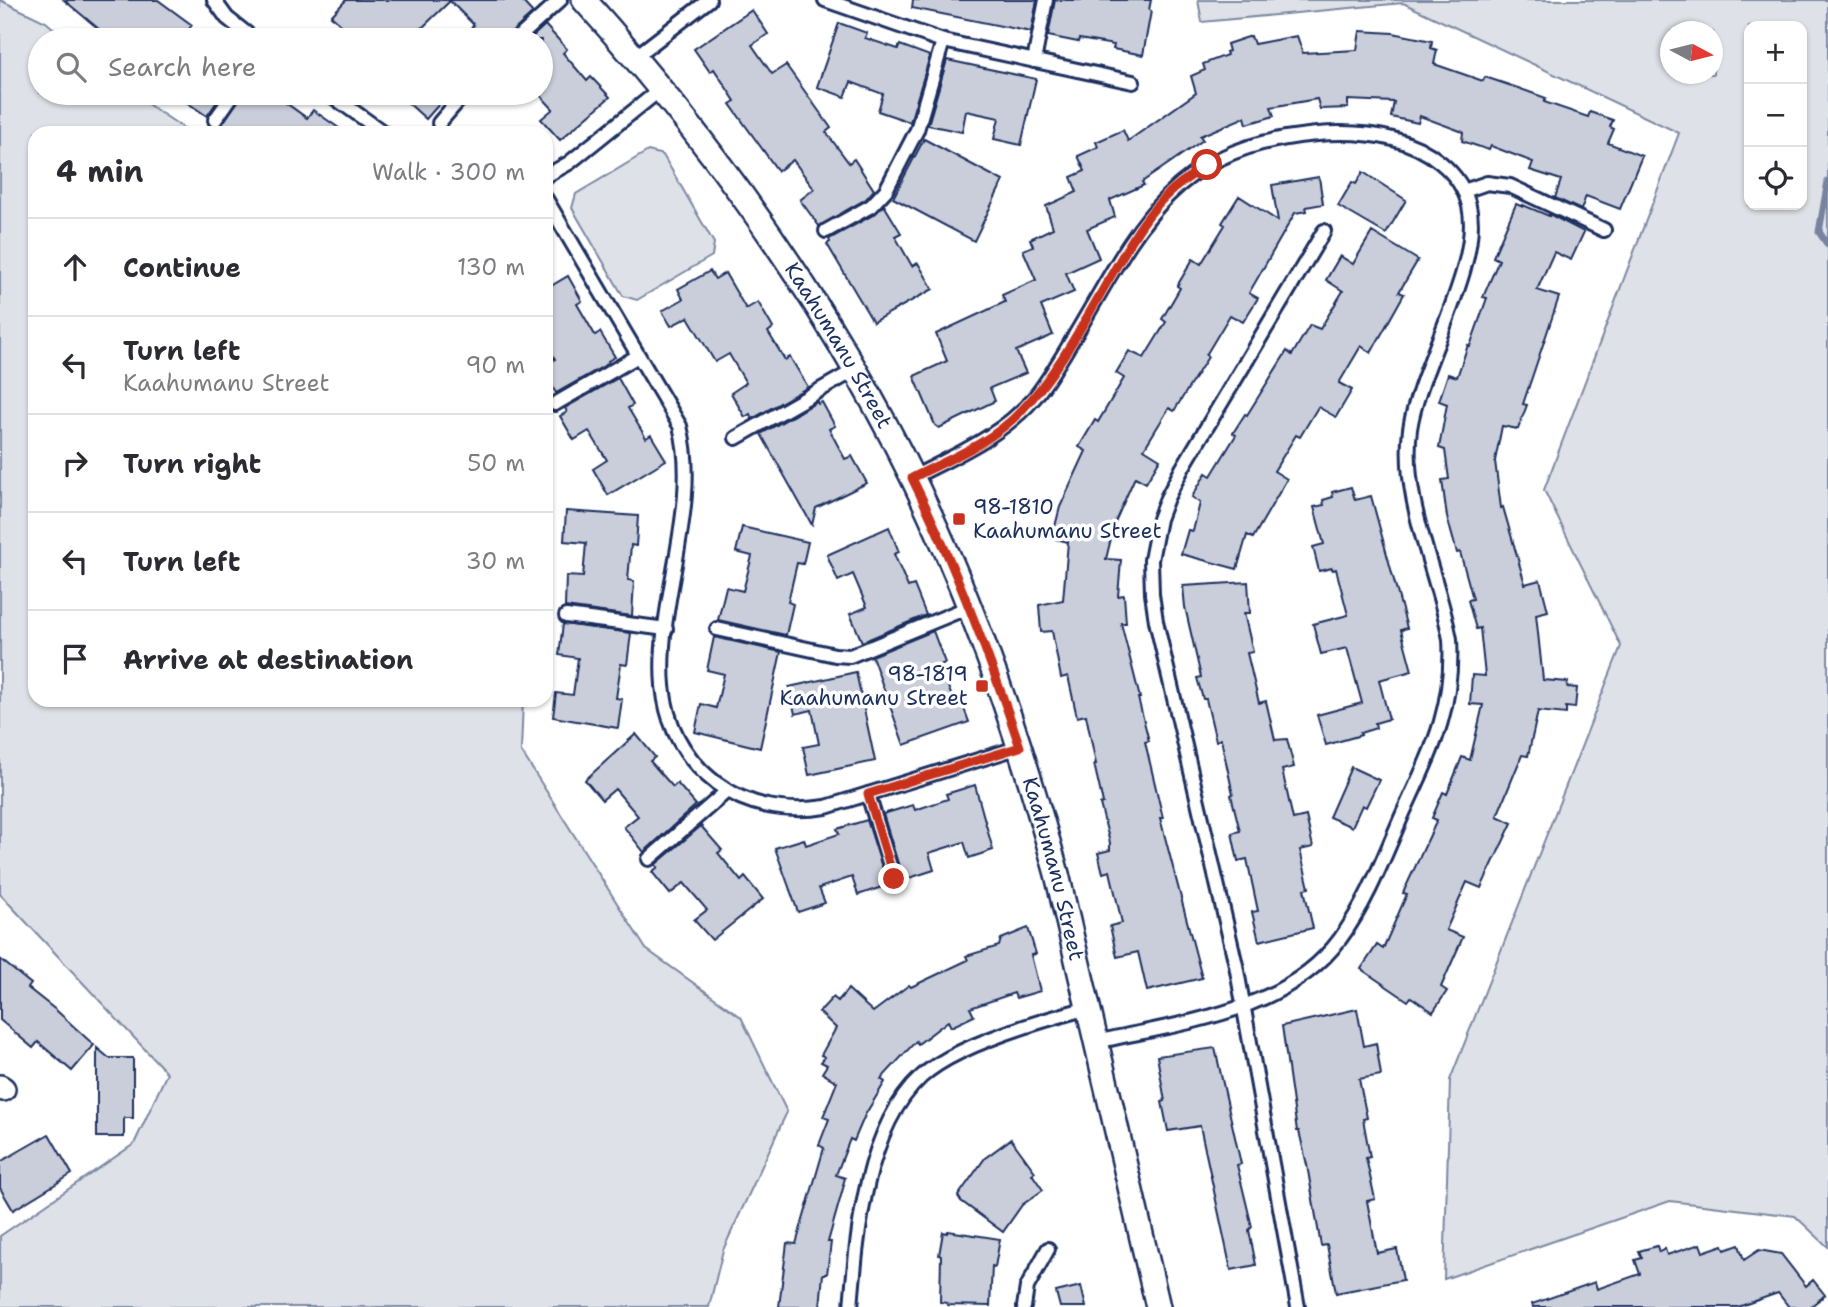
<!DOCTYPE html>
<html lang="en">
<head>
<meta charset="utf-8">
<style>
  body { margin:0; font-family:"Shantell Sans",sans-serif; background:#f2f2f3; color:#2b2b33 }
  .controls { position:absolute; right:21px; top:21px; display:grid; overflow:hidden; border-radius:14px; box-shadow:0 2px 5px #0004 }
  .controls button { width:63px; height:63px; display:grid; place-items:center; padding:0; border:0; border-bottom:2px solid #e1e1e2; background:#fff; color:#2b2b33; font:35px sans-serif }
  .compass { position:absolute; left:1660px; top:21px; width:63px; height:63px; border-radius:50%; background:#fff; box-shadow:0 2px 5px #0004; rotate:97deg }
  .stop { position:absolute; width:21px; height:21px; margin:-16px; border:5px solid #c8321e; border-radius:50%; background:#fff }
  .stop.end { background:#c8321e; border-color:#fff; box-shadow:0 2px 7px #0008 }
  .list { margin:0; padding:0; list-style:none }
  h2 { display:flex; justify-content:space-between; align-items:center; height:91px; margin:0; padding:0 28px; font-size:30px }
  h2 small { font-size:23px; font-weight:400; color:#7c7c81 }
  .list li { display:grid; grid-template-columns:46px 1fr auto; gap:21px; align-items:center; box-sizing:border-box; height:98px; padding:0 28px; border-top:2px solid #e1e1e2 }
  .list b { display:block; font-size:26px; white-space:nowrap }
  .list p { margin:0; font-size:23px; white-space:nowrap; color:#7c7c81 }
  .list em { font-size:23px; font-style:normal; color:#7c7c81 }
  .icon { flex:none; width:38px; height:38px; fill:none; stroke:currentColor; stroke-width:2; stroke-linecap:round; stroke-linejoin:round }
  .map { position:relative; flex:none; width:1828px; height:1307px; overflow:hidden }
  .search { position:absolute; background:#fff; box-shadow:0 2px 5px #0004; left:28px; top:28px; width:525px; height:77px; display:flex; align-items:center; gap:18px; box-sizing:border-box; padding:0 24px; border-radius:38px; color:#7c7c81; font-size:26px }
  .panel { position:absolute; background:#fff; box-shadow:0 2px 5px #0004; left:28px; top:126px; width:525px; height:581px; border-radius:21px }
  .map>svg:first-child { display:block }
</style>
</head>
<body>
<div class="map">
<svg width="1828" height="1307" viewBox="0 0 1828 1307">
  <rect width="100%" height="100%" fill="#fff"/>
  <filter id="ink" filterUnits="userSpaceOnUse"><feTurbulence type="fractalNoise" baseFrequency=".0143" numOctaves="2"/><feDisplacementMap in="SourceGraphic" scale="14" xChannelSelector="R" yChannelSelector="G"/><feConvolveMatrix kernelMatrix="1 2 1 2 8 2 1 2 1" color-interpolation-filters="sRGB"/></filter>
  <g filter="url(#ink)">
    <g fill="#dee1e7" stroke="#7c88a2" stroke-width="2" fill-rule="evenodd">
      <path d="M0,0L46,22L67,40H40V93H131L191,133H35V700H523L521,751L646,949L741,1017L787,1112L723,1250L709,1307H0V1236L134,1144L167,1073L0,894Z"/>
      <path d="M1198,0H1828V1247L1795,1216L1670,1201L1444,1279L1450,1080L1621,646L1544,490L1679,133L1403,3L1202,22ZM1802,26V205H1749V26ZM1671,32H1713V74H1671Z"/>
      <path d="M648,151L663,155L714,243L712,256L637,300L623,296L572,208L576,194Z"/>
    </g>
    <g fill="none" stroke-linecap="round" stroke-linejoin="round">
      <path stroke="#77839f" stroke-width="7" d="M1828,181L1819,232L1828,245"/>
    </g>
    <g fill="#caceda" stroke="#1b2f5e" stroke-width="2">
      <path d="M64,0H158L192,25L189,29L204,40H112Z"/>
      <path d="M346,0H521L533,13L510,34L507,40H459L474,25L450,1L421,29L434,40H358L331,16Z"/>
      <path d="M913,0H1037L1031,32L912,8Z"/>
      <path d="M1055,0H1151L1149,10L1151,11L1143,55L1113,49L1114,45L1079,39L1078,42L1048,36Z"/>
      <path d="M752,10L768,34L752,45L772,74L786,65L831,128L826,132L849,163L854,159L874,190L866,199L819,226L800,200L814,189L793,160L778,171L730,104L735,101L714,69L710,72L694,49Z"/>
      <path d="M839,23L867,33L865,38L898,49L900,45L930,56L910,122L878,111L883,94L851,82L845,97L817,87Z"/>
      <path d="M545,25L567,49L563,53L587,81L591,77L610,97L560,140L541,119L553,109L541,96V40H529Z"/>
      <path d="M1360,31L1393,33L1432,41L1431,48L1437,50L1434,64L1483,81L1485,77L1518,88L1546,98L1544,102L1588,117L1590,112L1613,120L1610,127L1614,129L1608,143L1642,156L1620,209L1586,196L1581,210L1555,198L1561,180L1530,170L1533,162L1491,146L1489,150L1462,141L1463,132L1420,116L1418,123L1391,117L1394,102L1348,100V108L1320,109L1317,99L1271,107L1274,116L1247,124L1245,117L1200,136L1203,140L1142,182L1144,185L1110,200L1115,217L1087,229L1099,258L1066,273L1074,292L1041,306L1053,335L1016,351L1026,373L990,388L995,401L939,428L935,425L914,376L947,361L936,334L1005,302L1002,295L1036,280L1023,250L1033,246L1030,239L1053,228L1046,206L1077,192L1071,177L1085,171L1078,156L1098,147L1096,142L1123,130L1128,141L1196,93L1191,76L1205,70L1203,64L1227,55L1226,52L1229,51L1227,44L1251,36L1254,44L1297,36L1303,53L1357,50Z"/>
      <path d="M947,60L1036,79L1021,145L994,139L999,118L966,111L962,132L928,125Z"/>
      <path d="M173,93H223L207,116Z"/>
      <path d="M243,93H272L307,118L313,110L346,133H231L221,126Z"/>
      <path d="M397,93H449L426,119Z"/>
      <path d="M924,139L1003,181L974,241L893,198Z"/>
      <path d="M1363,172L1406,200L1386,234L1338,206L1352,182L1356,184Z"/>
      <path d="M1319,177L1323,204L1306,207L1307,211L1295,213L1249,293L1258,298L1243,322L1230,315L1206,355L1208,357L1174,411L1169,408L1144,449L1160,459L1146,483L1135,477L1115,522L1106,559L1121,560L1118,596L1124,595L1126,623H1121L1140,698H1138L1149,741L1145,742L1163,818H1160L1202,978L1147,991L1138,952L1117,957L1110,926L1122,923L1110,871L1103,873L1098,853L1110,850V843L1100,804L1103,803L1094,764H1096L1086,715L1077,717L1068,676L1061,678L1052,631L1041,632L1039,605L1063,600L1068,542L1052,538L1060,507L1086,451L1079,447L1095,420L1098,422L1124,378L1116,373L1129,351L1144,358L1166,322L1162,319L1180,288L1177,286L1193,259L1201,264L1225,225L1222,223L1239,196L1278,221L1272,185Z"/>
      <path d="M1516,204L1523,207V205L1549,216V214L1584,232L1571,260L1554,252L1537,290L1559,297L1523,404L1527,405L1518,429L1502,426L1495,461L1501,508L1503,507L1525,584L1540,580L1548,611L1536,614L1543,680L1568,682L1567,687L1577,688L1575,708L1566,707V714L1538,711L1528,756L1522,755L1497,816L1512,823L1481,888L1467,882L1446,930L1463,937L1441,987L1447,991L1433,1012L1411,997L1408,1001L1361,969L1377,945L1383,949L1407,894L1403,893L1437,820L1432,818L1443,792L1447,794L1462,757L1470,760L1483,705L1470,704L1472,675L1485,676L1480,628L1476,629L1468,600L1473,599L1460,552L1457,553L1447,517L1442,480L1449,479L1445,450L1439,448L1447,404L1439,401L1448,374L1457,377L1468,345L1470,346L1487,298L1483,297L1499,260L1493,257Z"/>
      <path d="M884,205L901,233L895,236L912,266L918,263L933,289L873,322L827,244L830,242L829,239L875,214Z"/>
      <path d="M1372,232L1418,260L1399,292L1404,294L1371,353L1361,346L1339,383L1352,390L1336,417L1318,407L1300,437L1296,435L1274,471L1287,479L1253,538L1247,535L1237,569L1181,554L1188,530L1193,531L1200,503L1192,497L1206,473L1211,476L1236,435L1233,433L1245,414L1247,415L1287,351L1292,355L1310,325L1320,329L1343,291L1326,280L1340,256L1353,264Z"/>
      <path d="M710,271L715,279L725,273L746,309L758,302L773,328L768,332L785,360L790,357L808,387L752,419L750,414L745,417L731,393L746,383L729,354L715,362L688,317L671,326L662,311L683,299L678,289Z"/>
      <path d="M568,276L582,301L577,304L595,335L600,332L615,357L608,361L609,363L556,393L546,376V364L555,359L546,343V289Z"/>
      <path d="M618,378L633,405L628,408L646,438L651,435L666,460L608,495L593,469L607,460L589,431L574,440L560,416L567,412L565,408Z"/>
      <path d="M817,402L818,404L822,402L835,426L829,429L845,459L852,456L867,483L816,508L812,525L761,434Z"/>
      <path d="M1351,487L1355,500L1371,496L1407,628L1401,630L1412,671L1379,680L1389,719L1375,723L1376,728L1360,733L1361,735L1326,745L1317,715L1362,703L1347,648L1321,654L1313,624L1348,615L1336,569L1333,570L1332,568L1319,571L1313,547L1324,544L1314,507L1324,505L1323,500L1333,497L1332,492Z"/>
      <path d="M566,511L638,516L636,546L631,545L628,580L634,581L632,616L565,607L566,576L583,577L586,543L564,541Z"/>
      <path d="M742,527L808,542L803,564L797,563L788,602L793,604L786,635L718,620L726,587L743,591L752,556L736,552Z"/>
      <path d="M889,527L899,552L894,554L908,587L914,585L926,615L862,642L850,614L867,607L853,574L838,581L827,555Z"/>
      <path d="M1248,582L1250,613H1244L1253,652L1247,653L1259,703L1266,701L1275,740L1287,739L1294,767L1282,770L1293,819L1306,816L1313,847L1300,850L1309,888L1304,889L1313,928L1259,941L1252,912L1258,911L1247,859L1238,861L1232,833L1240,831L1231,795L1233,794L1221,739L1216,741L1206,699H1203L1197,678L1201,677L1185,607L1183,586Z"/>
      <path d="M563,624L631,633L627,665L621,664L616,698L622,699L618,728L553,717L556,693L573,695L578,658L559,655Z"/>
      <path d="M933,631L945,663L940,665L952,697L959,695L969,722L904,745L872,656Z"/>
      <path d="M714,637L781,652L760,748L695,732L701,704L716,708L724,674L707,670Z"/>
      <path d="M856,672L875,761L809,775L803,747L819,744L812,710L795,714L789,687Z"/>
      <path d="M636,734L655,757L650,761L673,787L677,783L696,805L644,852L624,827L638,816L615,789L602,800L585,780Z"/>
      <path d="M1351,767L1379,780L1366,807L1362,805L1352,827L1329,817Z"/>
      <path d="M975,785L993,850L969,858L964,842L929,853L934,870L903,880L883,814L913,805L915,810L948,799L946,794Z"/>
      <path d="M867,820L888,885L858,895L852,877L819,888L825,903L798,912L775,848L804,839L806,845L839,834L837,829Z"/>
      <path d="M701,826L722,850L718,853L741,881L745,877L763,899L712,940L694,920L707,910L684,883L670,894L652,872L658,867L655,865Z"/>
      <path d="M1028,928L1036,954L1031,955L1040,991L1016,998L1014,993L970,1008L974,1016L951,1027L948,1021L918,1044L916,1041L881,1079L885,1082L865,1115L854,1141L850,1139L836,1175L845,1178L843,1185H844L828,1242H831L827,1274H823L820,1307H779L787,1243L796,1244L824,1148L819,1145L829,1119L823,1117L837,1082L822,1073L827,1065L821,1062L825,1057L821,1055L836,1028L819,1012L833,997L838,1001L848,989L873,1012L909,985L911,987L968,960L966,956L999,946L1001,939Z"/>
      <path d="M0,959L31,984L28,988L57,1011L94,1045L72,1071L38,1042L33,1048L0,1020Z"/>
      <path d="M1357,1009L1364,1046L1376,1043L1381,1075L1359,1079L1367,1118L1363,1119L1370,1157L1366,1158L1375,1199L1367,1201L1377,1253L1397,1249L1403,1280L1336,1293L1327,1245L1321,1246L1307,1165L1299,1131H1297L1282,1026Z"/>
      <path d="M97,1048L109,1058H133V1118H124V1137H97Z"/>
      <path d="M1215,1048L1241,1164L1237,1165L1252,1227L1249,1230L1256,1265L1231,1270L1200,1126L1168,1131L1162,1102L1165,1101L1157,1056Z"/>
      <path d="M49,1134L72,1174L13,1210L0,1188V1162Z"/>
      <path d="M1011,1139L1035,1172L1032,1174L1043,1190L1022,1205L1003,1232L961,1201L958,1196L985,1158Z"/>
      <path d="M948,1231L1000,1239L995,1267L992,1266L990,1306L947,1305V1303L940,1302L941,1256L939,1255L943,1232L947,1233Z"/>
      <path d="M1700,1244L1703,1252L1723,1245L1725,1250L1739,1245L1744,1260L1759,1250L1781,1254L1806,1286L1813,1280L1825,1295L1810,1307H1789L1778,1293L1738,1307H1533L1532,1304L1595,1282L1597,1289L1640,1274L1635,1260L1642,1258L1639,1251L1657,1246L1659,1252L1665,1249L1667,1255Z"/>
      <path d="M1081,1286L1086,1307H1060L1056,1292Z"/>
    </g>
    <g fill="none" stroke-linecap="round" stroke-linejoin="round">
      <g stroke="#1b2f5e" stroke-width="18">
        <g id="service">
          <path d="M214,0L227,18L255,40"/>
          <path d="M825,0L943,41L1133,82"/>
          <path d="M516,40L560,0"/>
          <path d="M635,57L709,0"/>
          <path d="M1034,61L1046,0"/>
          <path d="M328,93L384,133"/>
          <path d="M215,120L234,93"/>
          <path d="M439,123L465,93"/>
          <path d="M546,176L569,163L661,89"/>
          <path d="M1464,191L1487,183L1510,186L1604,230"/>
          <path d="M546,199L680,426C711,542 601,695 716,783C748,807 788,813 826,807L1020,747"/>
          <path d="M826,231L871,206L886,190L917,130L943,41"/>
          <path d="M555,404L638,356"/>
          <path d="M736,438L855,370"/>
          <path d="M912,478C956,455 1002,436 1035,397C1050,378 1062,357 1074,337C1132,241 1163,158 1286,138C1321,132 1358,130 1393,139C1426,147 1461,171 1469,206C1483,264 1419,366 1410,429C1401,500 1437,570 1450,639C1454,708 1432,750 1404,811C1385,854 1368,901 1340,939C1286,1013 1179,1023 1096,1042"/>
          <path d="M566,616L666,629"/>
          <path d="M717,629L835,655L850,656L969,607"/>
          <path d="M868,794L894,879"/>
          <path d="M649,859L727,791"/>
          <path d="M851,1307C857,1235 865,1129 921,1077C955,1045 1043,1020 1088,1008"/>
          <path d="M1024,1307L1027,1287L1048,1249"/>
          <path d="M1298,1307L1236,965L1156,621L1152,594L1151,560L1159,519L1167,498L1183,467L1324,231"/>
        </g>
      </g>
      <g stroke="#1b2f5e" stroke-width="28">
        <g id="minor">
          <path id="s1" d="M584,0C726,158 850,336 937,530C987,641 1025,757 1057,874L1158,1307"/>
          <path d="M0,1087L3,1089"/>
        </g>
      </g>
      <use href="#service" stroke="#fff" stroke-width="12"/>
      <use href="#minor" stroke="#fff" stroke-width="23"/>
    </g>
  </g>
  <g fill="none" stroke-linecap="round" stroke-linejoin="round" filter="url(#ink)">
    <path stroke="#c8321e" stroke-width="9" d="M894,879L868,794L1020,747C989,655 955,565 912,478C949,459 991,443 1020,412C1061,370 1089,312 1119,262C1133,238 1148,212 1169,193C1180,182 1194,174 1207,165"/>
  </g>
  <g fill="#c8321e" stroke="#fff" stroke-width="2.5">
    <rect x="952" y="512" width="14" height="14" rx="3.5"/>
    <rect x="975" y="679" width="14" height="14" rx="3.5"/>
  </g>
  <g text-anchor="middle" stroke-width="7" stroke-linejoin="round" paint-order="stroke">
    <g font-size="21" fill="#1b2f5e" stroke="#fff">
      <text dy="7" stroke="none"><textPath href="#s1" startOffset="430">Kaahumanu Street</textPath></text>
      <text dy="7" stroke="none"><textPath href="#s1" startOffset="998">Kaahumanu Street</textPath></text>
    </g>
    <g font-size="21" fill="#1b2f5e" stroke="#fff" text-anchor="start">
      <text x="973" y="514">98-1810<tspan x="973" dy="24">Kaahumanu Street</tspan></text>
      <text x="968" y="681" text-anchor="end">98-1819<tspan x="968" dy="24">Kaahumanu Street</tspan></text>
    </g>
  </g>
</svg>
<div class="controls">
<button>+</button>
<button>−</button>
<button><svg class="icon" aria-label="locate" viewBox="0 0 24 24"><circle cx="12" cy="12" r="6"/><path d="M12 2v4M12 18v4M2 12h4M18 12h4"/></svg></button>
</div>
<svg class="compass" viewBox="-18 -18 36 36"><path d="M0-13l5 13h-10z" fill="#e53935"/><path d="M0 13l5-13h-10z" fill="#7c7c81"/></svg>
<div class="stop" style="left:1207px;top:165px"></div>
<div class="stop end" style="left:894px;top:879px"></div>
<div class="search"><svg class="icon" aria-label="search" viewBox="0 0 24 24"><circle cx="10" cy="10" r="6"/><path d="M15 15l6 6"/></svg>Search here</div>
<section class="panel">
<h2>4 min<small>Walk · 300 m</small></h2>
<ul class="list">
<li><svg class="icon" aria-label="ahead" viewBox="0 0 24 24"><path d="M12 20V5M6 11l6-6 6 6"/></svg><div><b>Continue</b></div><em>130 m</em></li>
<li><svg class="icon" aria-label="left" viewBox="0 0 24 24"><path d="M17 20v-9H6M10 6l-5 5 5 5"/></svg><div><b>Turn left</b><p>Kaahumanu Street</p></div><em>90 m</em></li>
<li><svg class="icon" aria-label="right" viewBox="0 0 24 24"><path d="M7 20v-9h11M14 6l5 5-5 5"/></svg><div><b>Turn right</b></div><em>50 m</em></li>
<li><svg class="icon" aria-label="left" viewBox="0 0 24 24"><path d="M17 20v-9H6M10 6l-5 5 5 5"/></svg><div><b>Turn left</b></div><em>30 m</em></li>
<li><svg class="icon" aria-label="arrive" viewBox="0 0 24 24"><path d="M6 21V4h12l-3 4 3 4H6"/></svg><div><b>Arrive at destination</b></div></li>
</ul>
</section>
</div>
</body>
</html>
